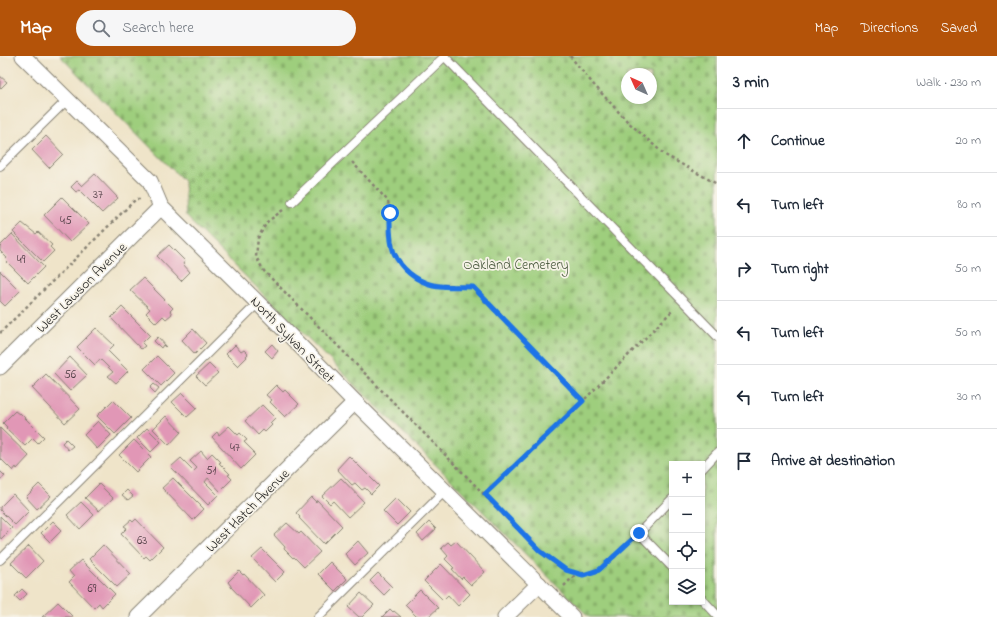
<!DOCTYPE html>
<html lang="en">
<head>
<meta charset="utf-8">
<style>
  body { margin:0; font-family:"Indie Flower",sans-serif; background:#f6f6f7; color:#1f2937 }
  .controls { position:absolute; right:12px; bottom:12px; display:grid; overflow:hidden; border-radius:0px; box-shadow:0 2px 6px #0003 }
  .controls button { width:36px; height:36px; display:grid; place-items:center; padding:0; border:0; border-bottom:1px solid #e0e1e3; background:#fff; color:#1f2937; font:20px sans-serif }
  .compass { position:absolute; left:621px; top:12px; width:36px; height:36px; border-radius:50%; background:#fff; box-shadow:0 2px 6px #0003; rotate:315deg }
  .stop { position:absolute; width:12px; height:12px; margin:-9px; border:3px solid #1a73e8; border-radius:50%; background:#fff }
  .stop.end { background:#1a73e8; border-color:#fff; box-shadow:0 1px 4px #0008 }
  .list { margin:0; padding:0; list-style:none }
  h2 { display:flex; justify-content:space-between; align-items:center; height:52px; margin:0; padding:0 16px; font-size:17px }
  h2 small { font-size:13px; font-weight:400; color:#747a83 }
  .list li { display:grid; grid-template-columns:26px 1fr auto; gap:12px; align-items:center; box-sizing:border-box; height:64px; padding:0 16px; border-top:1px solid #e0e1e3 }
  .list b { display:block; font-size:15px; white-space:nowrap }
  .list em { font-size:13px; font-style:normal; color:#747a83 }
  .icon { flex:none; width:22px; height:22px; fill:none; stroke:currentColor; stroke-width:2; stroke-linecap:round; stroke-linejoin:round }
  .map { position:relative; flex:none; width:717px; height:561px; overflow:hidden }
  header { display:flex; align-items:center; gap:24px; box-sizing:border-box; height:56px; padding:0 20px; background:#b45309; color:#fff }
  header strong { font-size:19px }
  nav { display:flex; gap:22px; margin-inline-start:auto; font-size:14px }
  .search { width:280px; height:36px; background:#f6f6f7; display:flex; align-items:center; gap:10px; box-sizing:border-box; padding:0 14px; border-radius:22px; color:#747a83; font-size:15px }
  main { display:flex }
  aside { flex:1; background:#fff }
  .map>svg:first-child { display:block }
</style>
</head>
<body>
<header>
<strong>Map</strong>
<div class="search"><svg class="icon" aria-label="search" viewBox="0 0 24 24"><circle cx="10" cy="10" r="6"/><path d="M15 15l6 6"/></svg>Search here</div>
<nav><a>Map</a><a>Directions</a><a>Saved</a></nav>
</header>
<main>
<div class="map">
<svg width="717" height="561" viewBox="0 0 717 561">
  <defs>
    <pattern id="cemetery-stones" width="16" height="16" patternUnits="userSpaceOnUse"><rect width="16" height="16" fill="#9ece7d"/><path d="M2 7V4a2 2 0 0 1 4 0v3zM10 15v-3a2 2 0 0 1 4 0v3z" fill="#88b06b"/></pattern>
  </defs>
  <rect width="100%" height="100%" fill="#f7f3e8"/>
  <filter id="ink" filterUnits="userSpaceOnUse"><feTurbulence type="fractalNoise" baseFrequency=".025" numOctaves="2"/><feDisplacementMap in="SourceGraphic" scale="8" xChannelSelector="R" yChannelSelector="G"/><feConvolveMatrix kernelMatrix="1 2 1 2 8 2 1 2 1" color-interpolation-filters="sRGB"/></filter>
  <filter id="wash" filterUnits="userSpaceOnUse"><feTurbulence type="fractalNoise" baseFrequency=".012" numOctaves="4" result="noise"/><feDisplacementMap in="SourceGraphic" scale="16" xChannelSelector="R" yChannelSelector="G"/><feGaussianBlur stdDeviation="0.9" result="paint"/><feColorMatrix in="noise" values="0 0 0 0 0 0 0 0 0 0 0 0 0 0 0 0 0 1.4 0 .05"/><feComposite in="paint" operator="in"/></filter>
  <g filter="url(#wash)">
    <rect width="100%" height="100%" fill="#efe4c9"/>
    <path fill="url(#cemetery-stones)" stroke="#5d754c" fill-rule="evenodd" d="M60,0H717V561H589L186,161L184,125ZM627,18H651V42H627ZM672,408H702V546H672Z"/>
    <g id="blocks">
      <g fill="#e197b6">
        <path d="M0,20L7,26L0,33Z"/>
        <path d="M46,80L63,98L49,112L32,94Z"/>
        <path d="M95,118L118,142L102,157L79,134L76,136L71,131L77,125L82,130Z"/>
        <path d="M62,141L89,168L70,186L44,159Z"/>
        <path d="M22,167L36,178L38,176L52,189L50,191L54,195L43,206L13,176Z"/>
        <path d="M12,178L44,211L28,227L5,204L7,202L0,195V190Z"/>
        <path d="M169,189L185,205L183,208L190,216L181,225L157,200Z"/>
        <path d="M0,215L20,235L5,250L0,245Z"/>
        <path d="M143,222L173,252L170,255L172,258L166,263L163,260L156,267L146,257L150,253L130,234Z"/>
        <path d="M122,251L150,279L142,287L145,290L141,293L111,262Z"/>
        <path d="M96,272L114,289L108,295L128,315L116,327L108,320L113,316L100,303L95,309L77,291Z"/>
        <path d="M193,273L206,287L195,298L182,284Z"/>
        <path d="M158,281L166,290L165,291L163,289L161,292L154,285Z"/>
        <path d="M272,288L278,295L272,302L265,295Z"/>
        <path d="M235,289L241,296L244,294L248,298L246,300L247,301L238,310L226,298Z"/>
        <path d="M157,300L174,317L161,330L144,313Z"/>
        <path d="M70,301L87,319L70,335L54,318Z"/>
        <path d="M209,308L218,317L205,329L196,320Z"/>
        <path d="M46,318L80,353L65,367L32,332Z"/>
        <path d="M154,328L159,332L155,337L150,332Z"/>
        <path d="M276,329L283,336L285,334L299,348L285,361L270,346L272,344L266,339Z"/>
        <path d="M182,337L197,352L187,361L172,346Z"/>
        <path d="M113,344L131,362L115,378L97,360Z"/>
        <path d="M262,349L275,362L270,367L272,369L265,376L263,374L258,379L245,365Z"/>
        <path d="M15,355L19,358L20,357L44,381L38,387L33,382L25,390L6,372L7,371L3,367Z"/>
        <path d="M166,360L181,376L169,389L153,373Z"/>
        <path d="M98,365L111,379L97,393L84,379Z"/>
        <path d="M229,370L238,379L240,377L247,384L244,386L254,396L253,397L255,399L241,413L212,381L217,376L219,379Z"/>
        <path d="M0,372L29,400L17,413L16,411L13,415L1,403H0Z"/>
        <path d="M147,372L161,386L151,396L137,382Z"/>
        <path d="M66,383L73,390L68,394L62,387Z"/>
        <path d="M134,384L151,401L136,416L119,399Z"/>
        <path d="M201,395L207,402L212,397L221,406L219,407L230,418L228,419L232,423L220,435L208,422L205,426L218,439L208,449L171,411L181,402L194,415L197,412L190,405Z"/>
        <path d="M349,400L379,430L371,438L365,432L362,434L355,427L352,429L337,413Z"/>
        <path d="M0,415L5,420L0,424Z"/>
        <path d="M173,422L204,453L193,464L162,432Z"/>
        <path d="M341,422L364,446L348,461L333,445L330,448L322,440Z"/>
        <path d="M39,428L51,440L37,453L26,441Z"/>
        <path d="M99,428L113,442L99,455L85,442Z"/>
        <path d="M127,434L133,440L128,444L122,439Z"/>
        <path d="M13,438L29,455L15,469L0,454V451Z"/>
        <path d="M311,441L316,446L317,444L342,470L324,488L299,462L300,461L296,457Z"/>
        <path d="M396,442L410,456L397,469L383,455Z"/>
        <path d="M81,446L94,459L80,473L67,459Z"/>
        <path d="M0,460L12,472L1,483L0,481Z"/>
        <path d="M136,463L163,491L150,504L146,500L144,502L121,478L127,472L124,470L131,464L133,466Z"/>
        <path d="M53,465L62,474L50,486L41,477Z"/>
        <path d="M429,466L436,473L423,485L417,478Z"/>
        <path d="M287,467L299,478L301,476L320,496L304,511L294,501L293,502L284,493L285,491L274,479Z"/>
        <path d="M358,485L368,497L355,509L345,498Z"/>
        <path d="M456,485L485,516L471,529L463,521L461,523L452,513L454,512L445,503L448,500L441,492L448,486L451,489Z"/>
        <path d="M103,489L131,518L117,531L89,503Z"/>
        <path d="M29,490L43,505L26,522L11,507Z"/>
        <path d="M262,493L285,516L275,526L252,502Z"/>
        <path d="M81,504L115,538L102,551L99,547L94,552L69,526L74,521L69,515Z"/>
        <path d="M330,506L347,523L335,535L318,518Z"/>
        <path d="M441,508L470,538L458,550L448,539L443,544L424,525Z"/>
        <path d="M239,515L243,519L244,518L264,539L251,552L231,531V530L228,526Z"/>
        <path d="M378,517L392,531L384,539L370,525Z"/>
        <path d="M22,533L27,538L20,545L15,540Z"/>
        <path d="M420,534L438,552L428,561H417L405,549Z"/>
        <path d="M361,537L374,549L362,561H359L348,551Z"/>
        <path d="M58,546L73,561H42Z"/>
        <path d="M390,553L393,556L394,555L401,561H382Z"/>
      </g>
    </g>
  </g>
  <g filter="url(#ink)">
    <use href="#blocks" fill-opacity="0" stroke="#868072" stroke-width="1"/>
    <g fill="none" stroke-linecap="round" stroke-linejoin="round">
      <g stroke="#868072" stroke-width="10">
        <g id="service">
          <path d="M444,0L717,280"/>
          <path d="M0,110L67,44"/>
          <path d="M292,146L445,0"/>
          <path d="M702,413L717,397"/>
          <path d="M672,443L639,477L672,511"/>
          <path d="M0,504L258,247"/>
          <path d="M702,543L717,559"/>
          <path d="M318,561L445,435"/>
        </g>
      </g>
      <g stroke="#868072" stroke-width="17">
        <g id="minor">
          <path d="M23,0L150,125L161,151L258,247L355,346L572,561"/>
          <path d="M0,311L161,151"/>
          <path d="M138,561L355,346"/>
          <path d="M505,561L539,528"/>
        </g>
      </g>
      <g stroke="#868072" stroke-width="2.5" stroke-dasharray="3 3" stroke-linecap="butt">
        <path d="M570,0L594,29L627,65L665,99L717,128"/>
        <path d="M352,106L388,145L390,157V175L394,196L404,212L419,225L434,229L473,231L583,345"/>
        <path d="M283,154L267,166L258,182L256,201L264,215L540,495C548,501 556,508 565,513C594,529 611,503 630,485"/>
        <path d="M0,277L136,143H140"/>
        <path d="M485,438L583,345L673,254"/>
        <path d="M564,530L577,517"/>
      </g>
      <use href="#service" stroke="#fff" stroke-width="8"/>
      <use href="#minor" stroke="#fff" stroke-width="15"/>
    </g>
  </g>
  <g fill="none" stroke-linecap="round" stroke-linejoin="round" filter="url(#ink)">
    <path stroke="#1a73e8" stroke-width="5" d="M390,157C390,169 389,185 394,197C401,213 416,225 433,229C446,232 460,230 473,231L583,345L485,438L540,495L566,514L583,519L599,514L639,477"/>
  </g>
  <g text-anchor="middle" stroke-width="3.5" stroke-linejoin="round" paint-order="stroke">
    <g font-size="12" fill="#4d3b42">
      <text x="98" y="142">37</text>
      <text x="66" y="168">45</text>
      <text x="21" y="207">49</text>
      <text x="70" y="322">56</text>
      <text x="235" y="395">47</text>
      <text x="211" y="418">51</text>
      <text x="142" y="488">63</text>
      <text x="92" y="536">69</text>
    </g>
    <g font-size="14" fill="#4a5a3e" stroke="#f7f3e8">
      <text x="516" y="213">Oakland Cemetery</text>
    </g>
    <g font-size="14" fill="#1c1c1c" stroke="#f7f3e8">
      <text transform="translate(81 231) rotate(-45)" y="5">West Lawson Avenue</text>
      <text transform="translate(293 283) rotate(46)" y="5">North Sylvan Street</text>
      <text transform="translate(247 454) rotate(-45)" y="5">West Hatch Avenue</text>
    </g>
  </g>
</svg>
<div class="controls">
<button>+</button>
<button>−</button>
<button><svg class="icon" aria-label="locate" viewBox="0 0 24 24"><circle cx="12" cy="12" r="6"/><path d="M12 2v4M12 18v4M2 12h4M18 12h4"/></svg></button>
<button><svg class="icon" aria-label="layers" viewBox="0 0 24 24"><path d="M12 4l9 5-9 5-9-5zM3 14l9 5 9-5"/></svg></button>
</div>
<svg class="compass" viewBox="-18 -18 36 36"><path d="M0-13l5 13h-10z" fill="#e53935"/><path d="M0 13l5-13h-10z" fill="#747a83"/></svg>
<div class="stop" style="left:390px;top:157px"></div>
<div class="stop end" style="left:639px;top:477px"></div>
</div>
<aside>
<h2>3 min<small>Walk · 230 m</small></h2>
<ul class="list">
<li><svg class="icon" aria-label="ahead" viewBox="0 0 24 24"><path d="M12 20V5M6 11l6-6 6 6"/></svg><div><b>Continue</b></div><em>20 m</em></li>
<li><svg class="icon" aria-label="left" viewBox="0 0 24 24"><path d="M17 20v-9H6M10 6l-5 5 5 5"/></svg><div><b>Turn left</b></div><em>80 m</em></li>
<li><svg class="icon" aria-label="right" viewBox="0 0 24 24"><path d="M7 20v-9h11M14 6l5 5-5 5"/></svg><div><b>Turn right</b></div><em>50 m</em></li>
<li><svg class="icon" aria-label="left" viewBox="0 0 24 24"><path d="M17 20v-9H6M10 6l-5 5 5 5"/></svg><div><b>Turn left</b></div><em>50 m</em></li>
<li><svg class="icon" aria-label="left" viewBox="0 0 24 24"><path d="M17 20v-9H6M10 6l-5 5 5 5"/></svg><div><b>Turn left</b></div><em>30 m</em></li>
<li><svg class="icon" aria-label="arrive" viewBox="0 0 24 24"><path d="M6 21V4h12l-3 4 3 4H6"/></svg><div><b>Arrive at destination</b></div></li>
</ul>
</aside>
</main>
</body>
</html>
